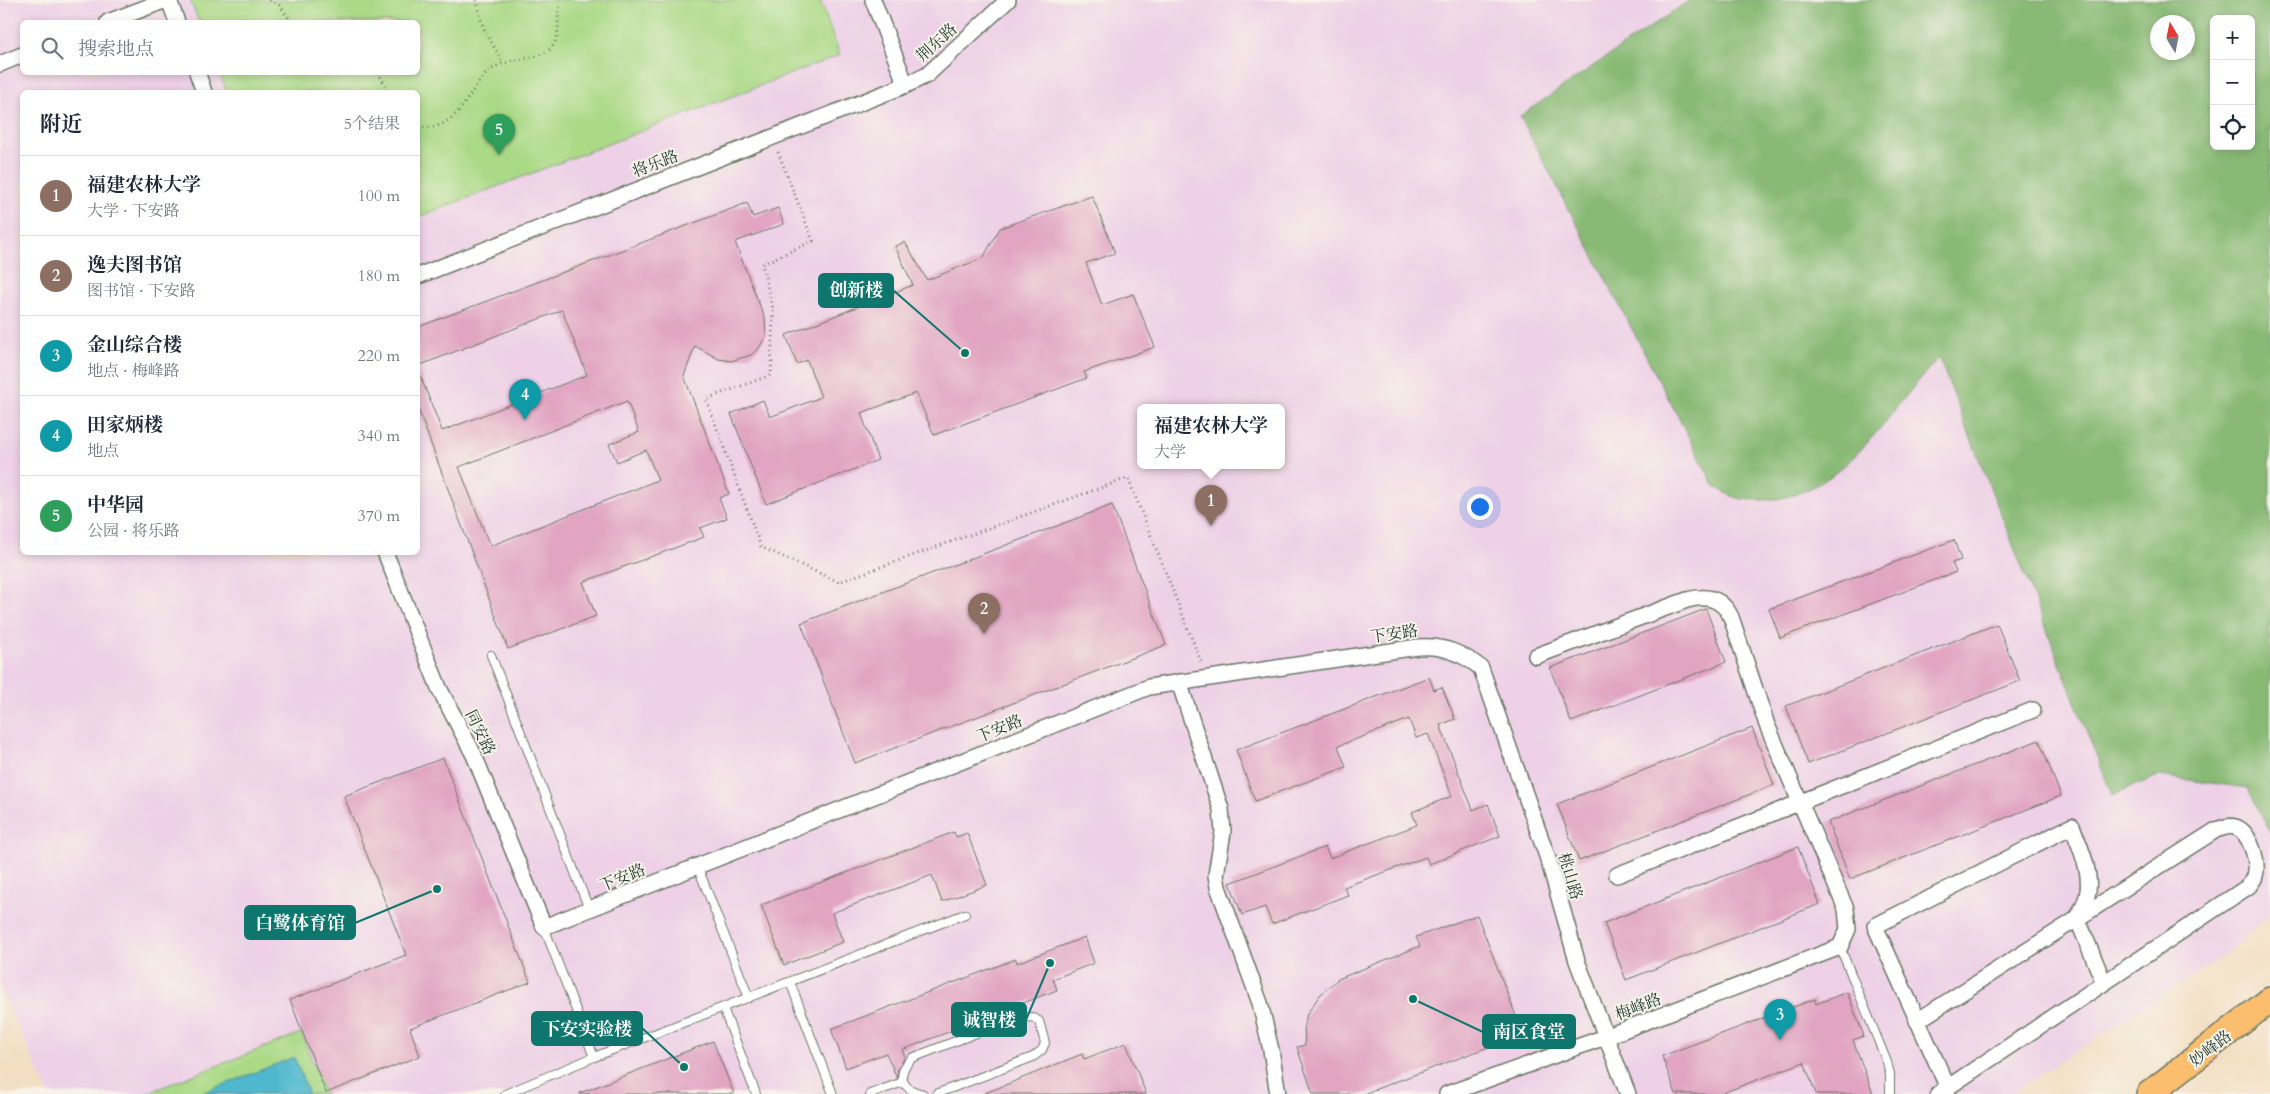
<!DOCTYPE html>
<html lang="zh">
<head>
<meta charset="utf-8">
<style>
  body { margin:0; font-family:Cardo,"Noto Serif SC",serif; background:#f6f6f7; color:#1f2937 }
  .controls { position:absolute; right:15px; top:15px; display:grid; overflow:hidden; border-radius:8px; box-shadow:0 2px 8px #0003 }
  .controls button { width:45px; height:45px; display:grid; place-items:center; padding:0; border:0; border-bottom:1px solid #e0e1e3; background:#fff; color:#1f2937; font:25px sans-serif }
  .compass { position:absolute; left:2150px; top:15px; width:45px; height:45px; border-radius:50%; background:#fff; box-shadow:0 2px 8px #0003; rotate:350deg }
  .you { position:absolute; left:1479px; top:506px; width:18px; height:18px; margin:-12px; border:4px solid #fff; border-radius:50%; background:#1a73e8; box-shadow:0 0 0 8px #1a73e833 }
  .badge { display:grid; place-items:center; width:32px; height:32px; border-radius:50%; background:#db2777; color:#fff; font-size:16px; font-weight:700 }
  .pin { position:absolute; translate:-50% -41px; filter:drop-shadow(0 1px 2px #0008) }
  .pin::after { content:''; position:absolute; top:26px; width:18px; height:15px; background:inherit; clip-path:polygon(0 0,100% 0,50% 100%) }
  .popup { position:absolute; left:1137px; top:404px; width:148px; height:65px; box-sizing:border-box; display:grid; place-content:center; border-radius:8px; background:#fff; filter:drop-shadow(0 1px 4px #0005); font-size:16px; white-space:nowrap; color:#747a83 }
  .popup b { font-size:19px; color:#1f2937 }
  .popup::after { content:''; position:absolute; left:50%; top:100%; margin-left:-10px; border:10px solid transparent; border-top-color:#fff }
  .list { margin:0; padding:0; list-style:none }
  h2 { display:flex; justify-content:space-between; align-items:center; height:65px; margin:0; padding:0 20px; font-size:21px }
  h2 small { font-size:16px; font-weight:400; color:#747a83 }
  .list li { display:grid; grid-template-columns:32px 1fr auto; gap:15px; align-items:center; box-sizing:border-box; height:80px; padding:0 20px; border-top:1px solid #e0e1e3 }
  .list b { display:block; font-size:19px; white-space:nowrap }
  .list p { margin:0; font-size:16px; white-space:nowrap; color:#747a83 }
  .list em { font-size:16px; font-style:normal; color:#747a83 }
  .icon { flex:none; width:28px; height:28px; fill:none; stroke:currentColor; stroke-width:2; stroke-linecap:round; stroke-linejoin:round }
  .map { position:relative; flex:none; width:2270px; height:1094px; overflow:hidden }
  .search { position:absolute; background:#fff; box-shadow:0 2px 8px #0003; left:20px; top:20px; width:400px; height:55px; display:flex; align-items:center; gap:12px; box-sizing:border-box; padding:0 18px; border-radius:8px; color:#747a83; font-size:19px }
  .panel { position:absolute; background:#fff; box-shadow:0 2px 8px #0003; left:20px; top:90px; width:400px; height:465px; border-radius:8px }
  .map>svg:first-child { display:block }
</style>
</head>
<body>
<div class="map">
<svg width="2270" height="1094" viewBox="0 0 2270 1094">
  <rect width="100%" height="100%" fill="#f7f3e8"/>
  <filter id="ink" filterUnits="userSpaceOnUse"><feTurbulence type="fractalNoise" baseFrequency=".02" numOctaves="2"/><feDisplacementMap in="SourceGraphic" scale="10" xChannelSelector="R" yChannelSelector="G"/><feConvolveMatrix kernelMatrix="1 2 1 2 8 2 1 2 1" color-interpolation-filters="sRGB"/></filter>
  <filter id="wash" filterUnits="userSpaceOnUse"><feTurbulence type="fractalNoise" baseFrequency=".0096" numOctaves="4" result="noise"/><feDisplacementMap in="SourceGraphic" scale="20" xChannelSelector="R" yChannelSelector="G"/><feGaussianBlur stdDeviation="1.12" result="paint"/><feColorMatrix in="noise" values="0 0 0 0 0 0 0 0 0 0 0 0 0 0 0 0 0 1.4 0 .05"/><feComposite in="paint" operator="in"/></filter>
  <g filter="url(#wash)">
    <rect width="100%" height="100%" fill="#f3dec1"/>
    <path fill="#eed0e7" fill-rule="evenodd" d="M0,0H1690L1520,116L1826,481L1867,444L1938,357L2112,795L2158,776L2248,788L2270,832V913L2227,954L2010,1094H49L0,988ZM22,22H418V72H22ZM22,92H418V552H22ZM1141,407H1281V465H1141Z"/>
    <g fill="#abda87" stroke="#658c5e">
      <path d="M190,0H820L840,55L418,217V92H227L219,73L418,72V22H199Z"/>
      <path d="M301,1033L325,1094H145Z"/>
    </g>
    <path fill="#88ba74" stroke="#547c54" fill-rule="evenodd" d="M1690,0H2270V832L2248,788L2158,776L2112,795L1939,358C1882,416 1840,511 1742,499C1733,498 1723,491 1715,487L1520,116ZM2214,19H2251V146H2214ZM2158,22H2188V52H2158Z"/>
    <path fill="#50b8ce" stroke="#387a81" d="M294,1057L309,1094H200Z"/>
    <g id="blocks">
      <g fill="#e1a4c2" fill-rule="evenodd">
        <path d="M1092,196L1115,253L1086,263L1102,305L1133,294L1155,347L1084,372L1087,378L934,435L916,393L861,413L878,460L766,504L731,414L763,400L770,417L821,397L807,360L797,364L786,335L913,285L895,246L905,242L927,280L983,258L1000,228Z"/>
        <path d="M747,203L753,217L778,208L784,224L735,242L765,319L766,336L759,348L751,355L731,361L719,359L695,346L684,376L729,494L719,498L727,518L700,528L704,537L583,582L596,616L508,649L418,409V370L442,431L587,375L562,310L418,366V327ZM627,401L639,432L609,444L617,462L646,450L658,480L490,546L459,467Z"/>
        <path d="M1112,505L1166,645L855,763L801,623Z"/>
        <path d="M1954,540L1961,560L1952,563L1956,572L1780,638L1769,609Z"/>
        <path d="M1706,609L1726,662L1571,722L1550,668Z"/>
        <path d="M1997,624L2020,681L1808,764L1786,706Z"/>
        <path d="M1429,677L1434,690L1442,687L1455,719L1440,725L1473,810L1488,804L1500,836L1429,864L1426,857L1344,887L1348,895L1272,924L1265,907L1242,915L1230,883L1325,847L1330,858L1417,825L1412,812L1452,796L1428,734L1416,738L1409,719L1338,746L1346,767L1255,801L1236,750Z"/>
        <path d="M1752,728L1774,785L1579,861L1557,804Z"/>
        <path d="M2039,740L2061,796L1850,879L1828,822Z"/>
        <path d="M443,758L530,982L410,1028L420,1056L326,1093L290,1000L406,955L344,796Z"/>
        <path d="M954,832L956,837L967,833L987,885L942,902L932,875L832,913L843,942L784,965L761,905Z"/>
        <path d="M1798,847L1820,904L1626,980L1604,923Z"/>
        <path d="M1477,915L1523,1034L1363,1094H1313L1297,1047L1305,1045L1304,1025L1307,1014L1320,995L1338,979L1420,946L1416,937Z"/>
        <path d="M1085,937L1094,963L1053,979L1057,990L902,1050L905,1057L898,1068L897,1078L886,1053L846,1068L831,1029L1016,959L1017,963Z"/>
        <path d="M1847,992L1864,1036L1853,1040L1873,1094H1816L1804,1062L1720,1094H1676L1662,1056L1815,999L1816,1004Z"/>
        <path d="M713,1041L734,1094H580V1093Z"/>
        <path d="M1126,1043L1146,1094H983L1082,1054L1084,1059Z"/>
      </g>
    </g>
  </g>
  <g filter="url(#ink)">
    <use href="#blocks" fill-opacity="0" stroke="#697565" stroke-width="1"/>
    <g fill="none" stroke-linecap="round" stroke-linejoin="round">
      <g stroke="#697565" stroke-width="10">
        <g id="lane">
          <path d="M491,655L589,909"/>
          <path d="M697,865L749,998"/>
          <path d="M544,927L594,1057L965,914"/>
          <path d="M1840,947L1887,1062L1890,1075V1094"/>
          <path d="M790,982L833,1094"/>
          <path d="M723,1008L756,1094"/>
          <path d="M505,1094L594,1057"/>
          <path d="M870,1094L903,1082"/>
          <path d="M923,1094C901,1089 895,1075 912,1058L1015,1018L1032,1017L1039,1021L1045,1043L1042,1050L1033,1057L936,1094"/>
        </g>
      </g>
      <g stroke="#697565" stroke-width="18">
        <g id="street">
          <path d="M169,0L177,22"/>
          <path d="M873,0L906,85"/>
          <path d="M108,22L166,0"/>
          <path d="M0,64L22,55"/>
          <path d="M197,72L204,92"/>
          <path d="M418,276L906,85L927,75L1008,0"/>
          <path d="M385,552L439,688L474,755L544,927L1149,687L1418,647C1443,645 1462,653 1481,668L1549,862L1577,961L1628,1094"/>
          <path d="M1179,682L1221,809L1223,832L1216,875L1218,887L1260,1003L1271,1050L1278,1094"/>
          <path d="M1617,875L2033,710"/>
          <path d="M1917,1021L2216,830C2222,828 2228,825 2235,827C2250,831 2259,862 2255,876C2254,880 2251,883 2249,886L1938,1094"/>
          <path d="M1948,1088L1875,926L2072,826C2080,847 2093,874 2087,896C2085,904 2081,911 2077,918L2104,983"/>
          <path d="M1447,1094L1605,1037L1840,947L1848,929L1846,909L1767,725L1731,617C1722,598 1706,595 1687,600L1536,656"/>
        </g>
      </g>
      <g stroke="#697565" stroke-width="28">
        <path id="primary" d="M2149,1094L2270,1000"/>
      </g>
      <g stroke="#697565" stroke-width="3" stroke-dasharray="1 4" stroke-linecap="butt">
        <path d="M270,0L279,5L292,22"/>
        <path d="M476,0L483,27L503,63"/>
        <path d="M378,72L389,92"/>
        <path d="M418,127C462,132 466,88 492,69C508,57 541,61 552,47C563,32 554,15 562,0"/>
        <path d="M778,152L813,241L762,264L773,309L771,375L706,399L761,547L839,582L1128,478L1202,664"/>
      </g>
      <use href="#lane" stroke="#fff" stroke-width="8"/>
      <use href="#street" stroke="#fff" stroke-width="15"/>
      <use href="#primary" stroke="#fabe6e" stroke-width="25"/>
    </g>
  </g>
  <g text-anchor="middle" stroke-width="4" stroke-linejoin="round" paint-order="stroke">
    <g font-size="16" fill="#1f3d34" stroke="#f7f3e8">
      <text transform="translate(936 42) rotate(-42)" y="6">荆东路</text>
      <text transform="translate(655 163) rotate(-21)" y="6">将乐路</text>
      <text transform="translate(1394 633) rotate(-8)" y="6">下安路</text>
      <text transform="translate(999 728) rotate(-22)" y="6">下安路</text>
      <text transform="translate(481 732) rotate(64)" y="6">同安路</text>
      <text transform="translate(1571 876) rotate(73)" y="6">桃山路</text>
      <text transform="translate(622 877) rotate(-22)" y="6">下安路</text>
      <text transform="translate(1638 1006) rotate(-21)" y="6">梅峰路</text>
      <text transform="translate(2210 1048) rotate(-38)" y="6">妙峰路</text>
    </g>
  </g>
  <path fill="none" stroke="#0f766e" stroke-width="2" d="M965 353L893 290M437 889L355 923M1050 963L1026 1020M684 1067L642 1028M1413 999L1483 1032"/>
  <g fill="#0f766e" stroke="#f7f3e8" stroke-width="2">
    <circle cx="965" cy="353" r="5"/>
    <circle cx="437" cy="889" r="5"/>
    <circle cx="1050" cy="963" r="5"/>
    <circle cx="684" cy="1067" r="5"/>
    <circle cx="1413" cy="999" r="5"/>
  </g>
  <g fill="#0f766e" stroke="#0f766e" stroke-width="2">
    <rect x="819" y="274" width="74" height="33" rx="5"/>
    <rect x="245" y="906" width="110" height="33" rx="5"/>
    <rect x="952" y="1003" width="74" height="33" rx="5"/>
    <rect x="532" y="1012" width="110" height="33" rx="5"/>
    <rect x="1483" y="1015" width="92" height="33" rx="5"/>
  </g>
  <g font-size="18" text-anchor="middle" font-weight="bold" fill="#fff">
    <text x="856" y="296">创新楼</text>
    <text x="300" y="929">白鹭体育馆</text>
    <text x="989" y="1026">诚智楼</text>
    <text x="587" y="1035">下安实验楼</text>
    <text x="1529" y="1038">南区食堂</text>
  </g>
</svg>
<div class="controls">
<button>+</button>
<button>−</button>
<button><svg class="icon" aria-label="locate" viewBox="0 0 24 24"><circle cx="12" cy="12" r="6"/><path d="M12 2v4M12 18v4M2 12h4M18 12h4"/></svg></button>
</div>
<svg class="compass" viewBox="-18 -18 36 36"><path d="M0-13l5 13h-10z" fill="#e53935"/><path d="M0 13l5-13h-10z" fill="#747a83"/></svg>
<div class="you"></div>
<div class="pin badge" style="left:1211px;top:526px;background:#8d6e63">1</div>
<div class="popup"><b>福建农林大学</b>大学</div>
<div class="pin badge" style="left:984px;top:634px;background:#8d6e63">2</div>
<div class="pin badge" style="left:1780px;top:1040px;background:#0f9aa8">3</div>
<div class="pin badge" style="left:525px;top:420px;background:#0f9aa8">4</div>
<div class="pin badge" style="left:499px;top:155px;background:#2e9e5b">5</div>
<div class="search"><svg class="icon" aria-label="search" viewBox="0 0 24 24"><circle cx="10" cy="10" r="6"/><path d="M15 15l6 6"/></svg>搜索地点</div>
<section class="panel">
<h2>附近<small>5个结果</small></h2>
<ul class="list">
<li><span class="badge" style="background:#8d6e63">1</span><div><b>福建农林大学</b><p>大学 · 下安路</p></div><em>100 m</em></li>
<li><span class="badge" style="background:#8d6e63">2</span><div><b>逸夫图书馆</b><p>图书馆 · 下安路</p></div><em>180 m</em></li>
<li><span class="badge" style="background:#0f9aa8">3</span><div><b>金山综合楼</b><p>地点 · 梅峰路</p></div><em>220 m</em></li>
<li><span class="badge" style="background:#0f9aa8">4</span><div><b>田家炳楼</b><p>地点</p></div><em>340 m</em></li>
<li><span class="badge" style="background:#2e9e5b">5</span><div><b>中华园</b><p>公园 · 将乐路</p></div><em>370 m</em></li>
</ul>
</section>
</div>
</body>
</html>
